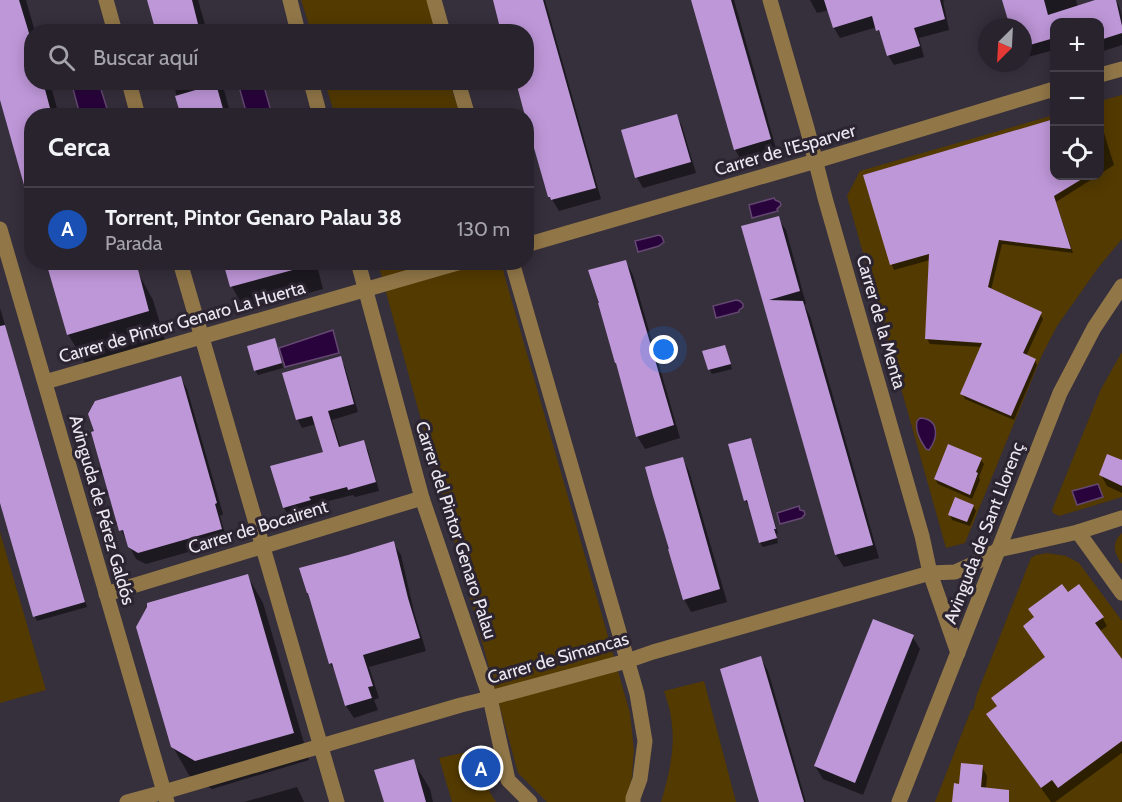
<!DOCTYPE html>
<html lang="es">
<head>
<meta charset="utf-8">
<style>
  body { margin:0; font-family:Cabin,sans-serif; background:#302b35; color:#f1f3f6 }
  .controls { position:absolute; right:18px; top:18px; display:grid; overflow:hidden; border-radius:12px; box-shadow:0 3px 15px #0003 }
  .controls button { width:54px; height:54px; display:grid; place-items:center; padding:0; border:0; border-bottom:2px solid #444049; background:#28232d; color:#f1f3f6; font:30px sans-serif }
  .compass { position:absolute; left:978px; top:18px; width:54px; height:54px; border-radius:50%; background:#28232d; box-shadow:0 3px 15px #0003; rotate:204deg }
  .you { position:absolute; left:664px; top:350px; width:21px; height:21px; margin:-15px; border:4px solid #fff; border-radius:50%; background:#1a73e8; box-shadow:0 0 0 9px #1a73e833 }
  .badge { display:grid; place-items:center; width:39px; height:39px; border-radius:50%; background:#ea580c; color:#fff; font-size:20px; font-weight:700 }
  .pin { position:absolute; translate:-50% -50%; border:3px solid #fff; box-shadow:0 2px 6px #0006 }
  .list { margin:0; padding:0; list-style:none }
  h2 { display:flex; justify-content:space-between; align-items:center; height:78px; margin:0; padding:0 24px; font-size:26px }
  h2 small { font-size:20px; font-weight:400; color:#a5a4aa }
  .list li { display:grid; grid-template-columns:39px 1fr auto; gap:18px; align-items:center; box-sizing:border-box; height:84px; padding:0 24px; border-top:2px solid #444049 }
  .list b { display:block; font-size:22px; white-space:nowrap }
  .list p { margin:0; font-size:20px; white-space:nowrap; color:#a5a4aa }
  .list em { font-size:20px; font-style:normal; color:#a5a4aa }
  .icon { flex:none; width:33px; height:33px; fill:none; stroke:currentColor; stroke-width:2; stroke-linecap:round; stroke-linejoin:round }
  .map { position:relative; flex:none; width:1122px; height:802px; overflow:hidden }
  .search { position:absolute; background:#28232d; box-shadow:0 3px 15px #0003; left:24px; top:24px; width:510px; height:66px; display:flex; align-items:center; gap:15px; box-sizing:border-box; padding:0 21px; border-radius:24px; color:#a5a4aa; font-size:22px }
  .panel { position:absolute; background:#28232d; box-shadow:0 3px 15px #0003; left:24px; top:108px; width:510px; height:162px; border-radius:24px }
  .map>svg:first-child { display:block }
</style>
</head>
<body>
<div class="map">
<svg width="1122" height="802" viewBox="0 0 1122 802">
  <rect width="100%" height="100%" fill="#362f3c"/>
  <g fill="#533a00">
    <path d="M301,0H427L436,31H311Z"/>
    <path d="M325,83H450L460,115H335Z"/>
    <path d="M1122,95V239L1098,268L1057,326L1042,355L965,543L946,548L847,196L860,171L1054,115V176H1100V101Z"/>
    <path d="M378,263H501L630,713L634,750L632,775L628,802H547L518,773Z"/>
    <path d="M1122,352V497L1059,516L1053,513L1052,510L1101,389Z"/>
    <path d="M0,532L46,690L0,703Z"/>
    <path d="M1122,533V564C1114,553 1111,543 1122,533Z"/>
    <path d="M1047,553L1066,556L1079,563L1122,621V802H935L971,710H973L977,694L1031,558L1036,555Z"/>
    <path d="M704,681L736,802H661C669,775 676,747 671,718C670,709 667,700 664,691Z"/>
    <path d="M472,751C480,768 485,786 496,802H452L439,758Z"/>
  </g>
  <g fill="#29043c" stroke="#644872" stroke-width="1.5">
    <path d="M74,83H99L109,115H80L72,85Z"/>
    <path d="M238,83H263L272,115H247Z"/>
    <path d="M774,198L775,200L780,202L781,205L777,209L778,211L752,218L749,205Z"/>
    <path d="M659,235L662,237L664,242L659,246L638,252L635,241Z"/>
    <path d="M736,300L740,301L743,304V307L739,310V312L716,318L713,306Z"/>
    <path d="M333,330L339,353L285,367L279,348Z"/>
    <path d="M920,418C940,419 938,438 929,450L926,449C920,440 915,431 917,421Z"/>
    <path d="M1098,484L1103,497L1077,505L1072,491Z"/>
    <path d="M799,506L800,510L804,511L805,514L802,518L780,524L777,513Z"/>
  </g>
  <g fill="#0007">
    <path d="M0,0H26L35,32H32V82H50L59,116H32V205L0,95Z"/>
    <path d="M149,0H198L207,32H158Z"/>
    <path d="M494,0H545L601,199L559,211L550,196L526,82V32Z"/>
    <path d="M693,0H734L777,152L742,162L735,149Z"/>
    <path d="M810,0H945L943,1L949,30L919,38L924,57L894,65L888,55L877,27L840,38L834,28L829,10L817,13Z"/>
    <path d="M1004,0H1076L1078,7L1100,0H1116L1119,6L1122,16V45L1100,52V22H1054V50L1024,58L1023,27H1012Z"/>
    <path d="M173,82H222L231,116H182Z"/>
    <path d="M676,115L682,126L696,173L643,188L637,177Z"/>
    <path d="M1054,120V176H1097L1056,202L1073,253L1002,244L991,290L1040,314L1043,319L1026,356L1035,360L1037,365L1014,420L965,399L962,394L982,347L930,344L927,339L930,260L894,270L892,265L865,176Z"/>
    <path d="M1100,120L1114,165L1100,174Z"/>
    <path d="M778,218L786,230L806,304L804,305L810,316L879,558L844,567L836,555L743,227Z"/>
    <path d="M225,262H316L323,289L246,311L232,287Z"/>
    <path d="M626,262L633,275L680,438L645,449L637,436Z"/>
    <path d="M137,271L153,300L165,340L85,363L68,334Z"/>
    <path d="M0,308L87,607L37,621L35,616L0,497Z"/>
    <path d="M277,345L283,368L258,375L255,370Z"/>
    <path d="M725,347L732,369L712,374L709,369Z"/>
    <path d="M340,358L345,367L358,412L332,420L341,448L363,442L368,450L379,491L355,497L353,495L312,505L314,509L289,516L284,508L325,453L316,424L302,428L298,420L284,374Z"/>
    <path d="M180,377L187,389L223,514L220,516L227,541L146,564L136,559L121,530L96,432Z"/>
    <path d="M751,440L753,444L778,534H776L778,543L763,547L760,543L750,505H748L745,500Z"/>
    <path d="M682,458L689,471L727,602L691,612L684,599Z"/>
    <path d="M981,460L984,464L979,477L980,480L972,499L938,484L935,479Z"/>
    <path d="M1122,461V493L1107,486L1101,475Z"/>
    <path d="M973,506L976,511L970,526L952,520L950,515Z"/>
    <path d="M393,543L401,555L414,612L426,651L369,667L379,698L374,700L378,710L354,718L346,706L337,674L330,663Z"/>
    <path d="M247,575L263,603L309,760L212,789L189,775L173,747Z"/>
    <path d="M1068,595L1102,617L1107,626L1100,631L1122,661V753L1055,802H1051L988,714L998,707L1046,658L1035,619L1030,610Z"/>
    <path d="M912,636L920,649L863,795L823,779L815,766Z"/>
    <path d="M761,658L768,671L806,802H761Z"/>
    <path d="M413,761L430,789L433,802H385Z"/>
    <path d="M982,767L987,776L986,788L991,802H954L961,786Z"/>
    <path d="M297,787L304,802H244Z"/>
  </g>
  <g fill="#be97d8">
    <path d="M0,0H19L32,43V82H43L50,108L32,114V192H26L0,100Z"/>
    <path d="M147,0H192L200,32H156Z"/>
    <path d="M493,0H543L596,188L551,200L550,197H548L526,120V116H525L516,82H526V32H501Z"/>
    <path d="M691,0H731L771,139L734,150Z"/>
    <path d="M824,0H940L945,19L914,28L920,46L887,56L879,30L876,31L872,16L833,28Z"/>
    <path d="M1002,0H1044L1048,15L1095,0H1116L1122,26V33L1100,40V22H1054V38L1023,47V27H1010Z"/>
    <path d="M216,84L225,116H181L175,96Z"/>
    <path d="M677,114L691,162L635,178L621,130Z"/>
    <path d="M1054,119V176H1087L1054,196L1071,249L999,240L988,287L1042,312L1023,353L1036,359L1011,416L960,394L982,343L925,339L929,254L890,265L863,175Z"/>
    <path d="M779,216L800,291L769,300L803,301L873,545L835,555L741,226Z"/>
    <path d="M626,260L674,425L636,437L616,363H615L598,303H599L588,270Z"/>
    <path d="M46,262H136L149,311L67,335Z"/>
    <path d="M223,262H299L300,268L230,287Z"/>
    <path d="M5,325L85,602L33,617L0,503V326Z"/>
    <path d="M275,338L282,363L254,371L247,346Z"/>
    <path d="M725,345L731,364L708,370L702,351Z"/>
    <path d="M341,356L354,404L328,411L339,447L364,440L376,482L348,490L347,487L309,497L311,500L283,508L270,466L323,452L312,416L296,420L282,373Z"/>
    <path d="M181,376L217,503L215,504L222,529L138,553L128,547L123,530L119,531L91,432L94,431L88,414L95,401Z"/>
    <path d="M751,438L776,529H774L777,538L759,543L747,500L744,501L728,444Z"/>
    <path d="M948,444L982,458L976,472L978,473L970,495L934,479Z"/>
    <path d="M1107,454L1122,460V486L1099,475Z"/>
    <path d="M683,457L720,589L683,600L668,549H669L653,496L645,467Z"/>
    <path d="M955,497L974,505L967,522L948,515Z"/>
    <path d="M394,541L408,598L420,638L363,655L373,686L368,687L372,698L345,706L332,663L329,664L308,593H307L299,568L348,555Z"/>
    <path d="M248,574L294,733L195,761L171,747L136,627L147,607V603Z"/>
    <path d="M1062,584L1068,592L1079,584L1104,617L1095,623L1122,659V741L1058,788L1052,780L1041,788L986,714L997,706L991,698L1045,657L1023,626L1034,617L1028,609Z"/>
    <path d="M873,619L914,635L855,783L814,766Z"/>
    <path d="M761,656L786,741L804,802H759L720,669Z"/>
    <path d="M414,759L426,802H384L374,770Z"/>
    <path d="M961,763L983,765L981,787L1009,790V802H952L954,783L959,784Z"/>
  </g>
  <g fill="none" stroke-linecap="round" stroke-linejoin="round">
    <g stroke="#917748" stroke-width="15">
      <path d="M106,0L115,32"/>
      <path d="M290,0L298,32"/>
      <path d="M434,0L443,32"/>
      <path d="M770,0L807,128L825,198L922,536L930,573L958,653"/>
      <path d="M1100,75L1122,69"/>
      <path d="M129,82L138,116"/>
      <path d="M311,82L320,116"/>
      <path d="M458,82L468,116"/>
      <path d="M0,229L167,802"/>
      <path d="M526,245L816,161L1054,89"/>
      <path d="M180,262L337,802"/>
      <path d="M358,262L422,498L490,698L508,780L530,802"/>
      <path d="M512,262L637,694L645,741L640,779L633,798V802"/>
      <path d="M45,382L461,262"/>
      <path d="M1078,532L1122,593"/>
      <path d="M106,594L422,498"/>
      <path d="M127,802L164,792L461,705L490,698L627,661L653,652L930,573L955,572L975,563L998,550L1078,532L1122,518"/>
      <path d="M899,802L1060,393L1094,328L1122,286"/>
    </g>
  </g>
  <g text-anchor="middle" stroke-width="6" stroke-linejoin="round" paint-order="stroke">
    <g font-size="18" fill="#ece8f0" stroke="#2c2531">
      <text transform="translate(785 150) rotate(-16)" y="6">Carrer de l'Esparver</text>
      <text transform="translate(182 322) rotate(-16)" y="6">Carrer de Pintor Genaro La Huerta</text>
      <text transform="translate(881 322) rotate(74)" y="6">Carrer de la Menta</text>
      <text transform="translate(102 510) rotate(74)" y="6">Avinguda de Pérez Galdós</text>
      <text transform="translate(258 527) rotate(-17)" y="6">Carrer de Bocairent</text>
      <text transform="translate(456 530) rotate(72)" y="6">Carrer del Pintor Genaro Palau</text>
      <text transform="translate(984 533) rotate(-69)" y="6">Avinguda de Sant Llorenç</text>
      <text transform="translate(558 658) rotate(-16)" y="6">Carrer de Simancas</text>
    </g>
  </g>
</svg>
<div class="controls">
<button>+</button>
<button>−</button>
<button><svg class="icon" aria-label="locate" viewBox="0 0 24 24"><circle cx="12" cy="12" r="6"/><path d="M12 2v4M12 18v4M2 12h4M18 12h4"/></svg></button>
</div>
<svg class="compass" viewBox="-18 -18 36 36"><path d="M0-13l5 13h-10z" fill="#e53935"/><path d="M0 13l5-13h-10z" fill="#a5a4aa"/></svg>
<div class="you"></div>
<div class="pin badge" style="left:481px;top:768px;background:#1a4fb4">A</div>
<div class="search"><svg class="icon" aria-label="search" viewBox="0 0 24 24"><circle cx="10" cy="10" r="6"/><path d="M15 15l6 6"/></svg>Buscar aquí</div>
<section class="panel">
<h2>Cerca<small></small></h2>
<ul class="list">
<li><span class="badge" style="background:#1a4fb4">A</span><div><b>Torrent, Pintor Genaro Palau 38</b><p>Parada</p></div><em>130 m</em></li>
</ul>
</section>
</div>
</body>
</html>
